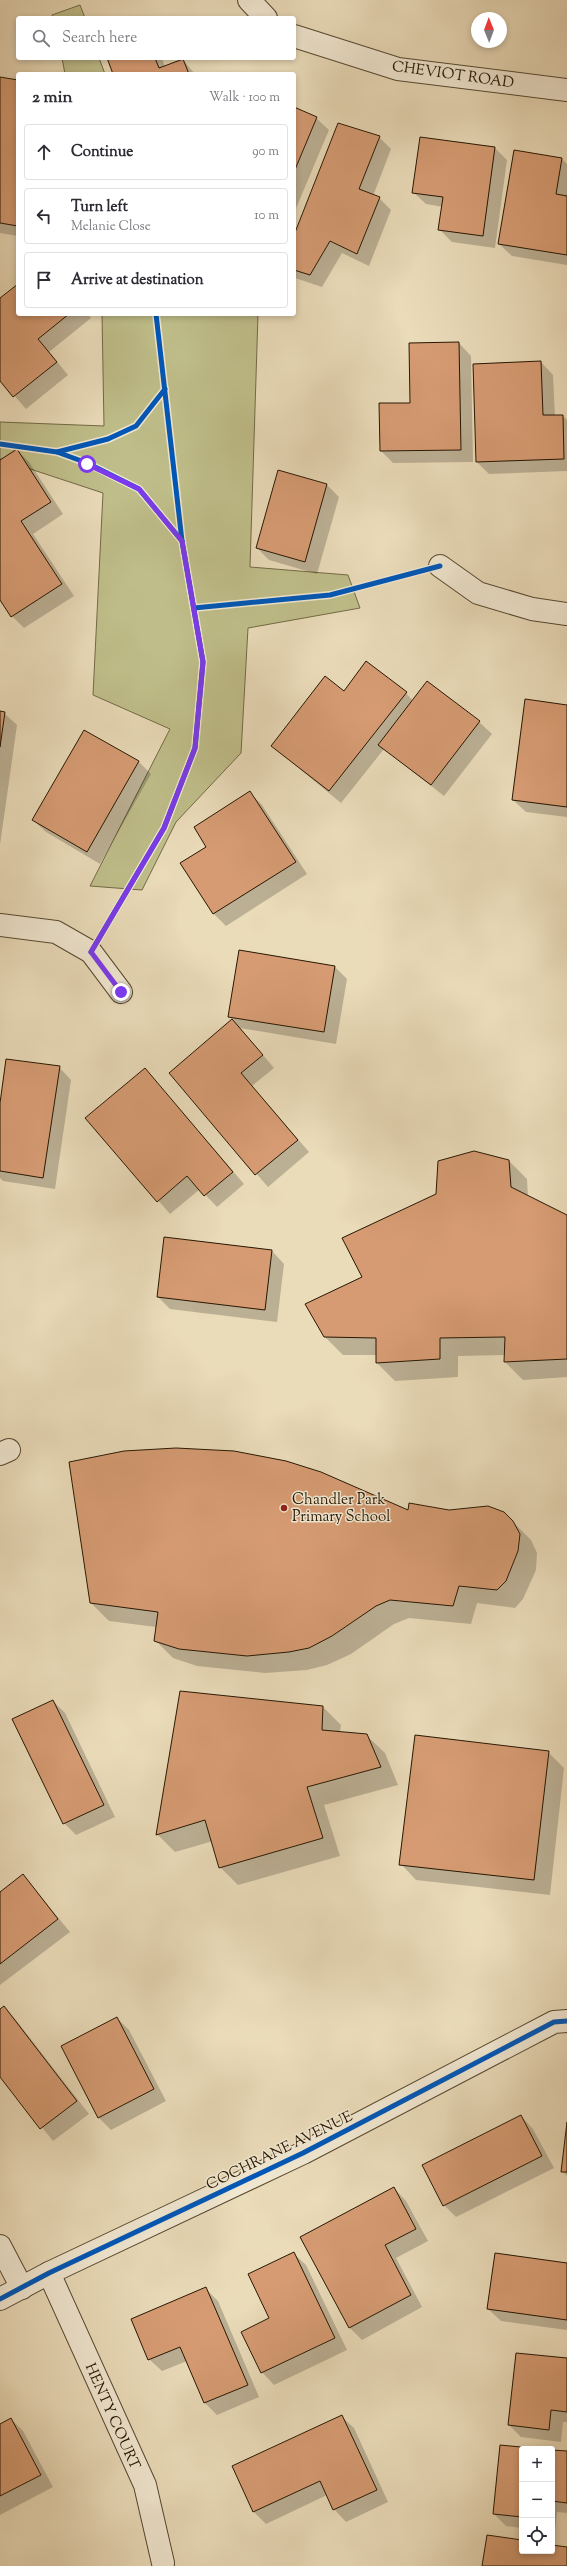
<!DOCTYPE html>
<html lang="en">
<head>
<meta charset="utf-8">
<style>
  body { margin:0; font-family:"Sorts Mill Goudy",serif; background:#f7f7f7; color:#2b2b33 }
  .controls { position:absolute; right:12px; bottom:12px; display:grid; overflow:hidden; border-radius:4px; box-shadow:0 2px 6px #0003 }
  .controls button { width:36px; height:36px; display:grid; place-items:center; padding:0; border:0; border-bottom:1px solid #e1e1e2; background:#fff; color:#2b2b33; font:20px sans-serif }
  .compass { position:absolute; left:471px; top:12px; width:36px; height:36px; border-radius:50%; background:#fff; box-shadow:0 2px 6px #0003; rotate:359deg }
  .stop { position:absolute; width:12px; height:12px; margin:-9px; border:3px solid #7c3aed; border-radius:50%; background:#fff }
  .stop.end { background:#7c3aed; border-color:#fff; box-shadow:0 1px 4px #0008 }
  .list { margin:0; padding:0; list-style:none }
  h2 { display:flex; justify-content:space-between; align-items:center; height:52px; margin:0; padding:0 16px; font-size:17px }
  h2 small { font-size:13px; font-weight:400; color:#7c7c81 }
  .list li { display:grid; grid-template-columns:26px 1fr auto; gap:12px; align-items:center; box-sizing:border-box; height:56px; margin:0 8px 8px; padding:0 8px; border:1px solid #e1e1e2; border-radius:4px }
  .list b { display:block; font-size:15px; white-space:nowrap }
  .list p { margin:0; font-size:13px; white-space:nowrap; color:#7c7c81 }
  .list em { font-size:13px; font-style:normal; color:#7c7c81 }
  .icon { flex:none; width:22px; height:22px; fill:none; stroke:currentColor; stroke-width:2; stroke-linecap:round; stroke-linejoin:round }
  .map { position:relative; flex:none; width:567px; height:2566px; overflow:hidden }
  .search { position:absolute; background:#fff; box-shadow:0 2px 6px #0003; left:16px; top:16px; width:280px; height:44px; display:flex; align-items:center; gap:10px; box-sizing:border-box; padding:0 14px; border-radius:4px; color:#7c7c81; font-size:15px }
  .panel { position:absolute; background:#fff; box-shadow:0 2px 6px #0003; left:16px; top:72px; width:280px; height:244px; border-radius:4px }
  .map>svg:first-child { display:block }
</style>
</head>
<body>
<div class="map">
<svg width="567" height="2566" viewBox="0 0 567 2566">
  <rect width="100%" height="100%" fill="#eadbb9"/>
  <filter id="stains"><feTurbulence type="fractalNoise" baseFrequency=".005" numOctaves="4"/><feColorMatrix values="0 0 0 0 .2 0 0 0 0 .09 0 0 0 0 .02 0 0 0 .5 -.17"/></filter>
  <radialGradient id="worn" r=".72"><stop offset=".6" stop-color="#630" stop-opacity="0"/><stop offset="1" stop-color="#630" stop-opacity=".3"/></radialGradient>
  <g fill="#bfbe8a" stroke="#726a46">
    <path d="M80,5L85,18H53L52,15Z"/>
    <path d="M62,58H99L105,74H65Z"/>
    <path d="M102,314H258L250,567L348,575L360,608L248,628L241,753L176,822L142,890L90,886L170,729L93,695L103,493L0,459V422L104,426Z"/>
  </g>
  <g fill="#0003">
    <path d="M108,58H162L165,67L183,60L195,74H114Z"/>
    <path d="M0,78L18,81V236L0,233Z"/>
    <path d="M294,108L316,118L329,130L294,213Z"/>
    <path d="M379,137L391,149L373,196L379,198L391,210L369,266L342,253L322,287L295,278L294,237Z"/>
    <path d="M420,138L495,148L507,160L495,248L452,242L439,229L443,207L426,204L413,192Z"/>
    <path d="M515,151L562,159L567,164V265L512,256L499,244Z"/>
    <path d="M18,285V314H88L91,318L49,352L68,375L26,409L0,379V300Z"/>
    <path d="M459,343L471,356L473,462L393,463L381,451L411,404Z"/>
    <path d="M541,362L553,375L555,416H563L567,420V471L489,474L477,462Z"/>
    <path d="M17,450L29,462L63,514L33,534L74,596L24,628L12,616L0,599V461Z"/>
    <path d="M327,485L339,497L317,574L269,560L257,548Z"/>
    <path d="M428,682L479,722L492,734L444,796L384,749L341,803L272,746L344,692L406,693L413,701Z"/>
    <path d="M567,706V817L526,812L513,800Z"/>
    <path d="M0,712L4,713L17,725L0,845Z"/>
    <path d="M84,732L139,762L151,774L100,864L46,832L33,820Z"/>
    <path d="M250,793L262,805L307,874L226,926L214,914L182,863L207,847Z"/>
    <path d="M335,967L347,979L336,1044L240,1028L274,1068L252,1086L309,1152L268,1187L170,1073L233,1020L229,1016Z"/>
    <path d="M59,1067L71,1080L55,1189L3,1181L0,1178V1109Z"/>
    <path d="M145,1069L244,1184L217,1207L200,1189L170,1214L87,1118Z"/>
    <path d="M509,1161L527,1179L528,1197L567,1216V1377L523,1380L505,1362V1355L458,1356V1377L395,1381L377,1363V1355H343L325,1337L363,1278Z"/>
    <path d="M272,1251L284,1264L277,1322L170,1309L158,1297Z"/>
    <path d="M449,1511L503,1512L531,1540L537,1553L536,1570L523,1599L515,1608L477,1603L471,1624L409,1618L394,1624L351,1654L327,1665L307,1670L265,1673L197,1666L173,1658L155,1640L156,1627L109,1621L91,1603L408,1512Z"/>
    <path d="M53,1701L65,1713L115,1817L76,1835L64,1823Z"/>
    <path d="M323,1707L341,1725L340,1732L366,1735L385,1753L398,1785L324,1805L340,1856L238,1885L220,1867L213,1841L175,1852L157,1834Z"/>
    <path d="M548,1752L564,1768L550,1895L416,1880L401,1864Z"/>
    <path d="M23,1875L70,1932L0,1985V1893Z"/>
    <path d="M4,2007L16,2020L89,2114L53,2141L0,2075V2011Z"/>
    <path d="M117,2018L129,2030L166,2101L111,2130L99,2118L62,2047Z"/>
    <path d="M521,2116L533,2129L554,2168L456,2217L444,2205Z"/>
    <path d="M567,2131V2176L562,2171Z"/>
    <path d="M394,2188L406,2201L428,2241L396,2258L422,2307L362,2340L350,2328L301,2237Z"/>
    <path d="M293,2253L306,2265L347,2350L274,2385L262,2372L242,2332L270,2318Z"/>
    <path d="M567,2264V2330L501,2321L488,2309Z"/>
    <path d="M206,2289L218,2301L259,2397L217,2415L205,2403L187,2361L162,2371L149,2359Z"/>
    <path d="M567,2359V2422H563L561,2442L521,2437L509,2425Z"/>
    <path d="M341,2416L354,2428L388,2502L346,2522L334,2509L327,2495L266,2524L254,2512L233,2466Z"/>
    <path d="M11,2419L23,2431L53,2487L0,2515V2425Z"/>
    <path d="M501,2446L531,2449H522V2528L506,2526L494,2514Z"/>
    <path d="M552,2451L567,2452V2513L557,2512L555,2531H552Z"/>
  </g>
  <g fill="#d69b73" stroke="#261702">
    <path d="M107,58H155L159,68L183,59L189,74H113Z"/>
    <path d="M0,77L18,80V226L0,223Z"/>
    <path d="M294,107L317,117L294,172Z"/>
    <path d="M338,123L380,136L359,189L380,197L357,254L330,241L310,275L294,270V235Z"/>
    <path d="M420,137L495,147L483,236L438,230L443,197L412,193Z"/>
    <path d="M514,150L562,158L556,194L567,196V255L498,244Z"/>
    <path d="M18,284V314H69L38,339L57,362L13,397L0,381V298Z"/>
    <path d="M459,342L461,450L380,451L379,403H410L409,343Z"/>
    <path d="M541,361L543,415H563L564,459L476,462L473,364Z"/>
    <path d="M17,449L51,502L21,521L62,584L11,617L0,600V460Z"/>
    <path d="M278,470L327,484L305,562L256,548Z"/>
    <path d="M366,661L407,692L329,791L271,746L325,676L344,691Z"/>
    <path d="M427,681L480,721L431,785L378,745Z"/>
    <path d="M525,699L567,705V807L512,800Z"/>
    <path d="M0,711L5,712L0,747Z"/>
    <path d="M84,730L139,761L87,852L32,820Z"/>
    <path d="M250,791L296,862L213,914L180,863L206,847L194,827Z"/>
    <path d="M239,950L335,966L324,1032L228,1017Z"/>
    <path d="M232,1019L263,1055L241,1073L298,1140L255,1175L169,1073Z"/>
    <path d="M6,1059L60,1066L43,1178L0,1171V1103Z"/>
    <path d="M145,1068L233,1172L204,1196L187,1176L157,1202L85,1118Z"/>
    <path d="M474,1151L509,1160L511,1187L567,1215V1359L504,1362L505,1337L440,1338V1359L376,1363V1338L324,1337L305,1304L362,1277L342,1238L436,1194L438,1161Z"/>
    <path d="M164,1237L272,1250L265,1310L157,1297Z"/>
    <path d="M176,1448L234,1451L286,1461L321,1472L408,1510L409,1503L449,1510L488,1506L504,1512L513,1521L520,1534L518,1551L506,1581L497,1590L459,1586L453,1606L390,1600L376,1606L332,1636L309,1648L289,1652L247,1656L179,1649L154,1641L158,1612L90,1603L69,1462L124,1451Z"/>
    <path d="M180,1691L323,1706L322,1730L367,1734L381,1767L307,1787L323,1838L219,1868L205,1820L156,1835Z"/>
    <path d="M53,1700L104,1805L63,1824L12,1719Z"/>
    <path d="M415,1735L549,1751L534,1880L399,1865Z"/>
    <path d="M23,1874L58,1919L0,1964V1892Z"/>
    <path d="M4,2006L77,2101L40,2129L0,2077V2009Z"/>
    <path d="M117,2017L154,2089L98,2118L61,2046Z"/>
    <path d="M521,2115L542,2156L443,2206L422,2165Z"/>
    <path d="M567,2122V2172H561Z"/>
    <path d="M394,2187L416,2229L385,2245L411,2295L349,2328L300,2237Z"/>
    <path d="M294,2252L335,2338L261,2373L241,2332L269,2318L248,2274Z"/>
    <path d="M495,2253L567,2263V2320L487,2309Z"/>
    <path d="M206,2287L248,2385L204,2403L180,2347L148,2360L131,2319Z"/>
    <path d="M516,2353L567,2358V2412L551,2410L549,2430L508,2425Z"/>
    <path d="M342,2415L377,2490L333,2510L320,2481L253,2512L232,2466Z"/>
    <path d="M11,2418L41,2475L0,2496V2424Z"/>
    <path d="M500,2445L542,2449H522V2517L493,2514Z"/>
    <path d="M552,2450L567,2451V2503L552,2501Z"/>
    <path d="M487,2535L522,2540V2551H552V2545L567,2547V2566H482Z"/>
  </g>
  <g fill="none" stroke-linecap="round" stroke-linejoin="round">
    <g stroke="#574830" stroke-width="24">
      <g id="minor">
        <path d="M249,0L266,18"/>
        <path d="M294,36L398,69L567,90"/>
        <path d="M440,566L478,593L532,609L567,614"/>
        <path d="M0,925L56,932L91,952L121,992"/>
        <path d="M0,1454L9,1450"/>
        <path d="M0,2246L22,2288"/>
        <path d="M49,2273L145,2485L163,2563"/>
        <path d="M0,2299L49,2273L303,2153L554,2022L567,2021"/>
      </g>
    </g>
    <use href="#minor" stroke="#f1e8d2" stroke-width="22"/>
    <g stroke="#f1e8d2" stroke-width="8">
      <g id="cycleway">
        <path d="M0,444L57,452L108,439L136,426L165,389"/>
        <path d="M57,452L87,463L139,489L182,541"/>
        <path d="M194,608L330,595L440,566"/>
        <path d="M91,952L164,828L195,748L203,662L182,541L156,314"/>
        <path d="M0,2299L49,2273L303,2153L554,2022L567,2021"/>
      </g>
    </g>
    <use href="#cycleway" stroke="#0057b8" stroke-width="5"/>
  </g>
  <g fill="none" stroke-linecap="round" stroke-linejoin="round">
    <path stroke="#7c3aed" stroke-width="5" d="M87,464L139,489L182,541L203,662L195,748L164,828L91,952L121,992"/>
  </g>
  <circle fill="#8f2418" stroke="#f1e8d2" stroke-width="1.5" cx="284" cy="1508" r="4"/>
  <g text-anchor="middle" stroke-width="3" stroke-linejoin="round" paint-order="stroke">
    <g font-size="15" fill="#261702" stroke="#f1e8d2">
      <text transform="translate(453 74) rotate(8)" y="5">CHEVIOT ROAD</text>
      <text transform="translate(279 2150) rotate(-26)" y="5">COCHRANE AVENUE</text>
      <text transform="translate(113 2416) rotate(66)" y="5">HENTY COURT</text>
    </g>
    <g font-size="15" fill="#261702" stroke="#f1e8d2" text-anchor="start">
      <text x="292" y="1504">Chandler Park<tspan x="292" dy="17">Primary School</tspan></text>
    </g>
  </g>
  <rect width="100%" height="100%" filter="url(#stains)"/>
  <rect width="100%" height="100%" fill="url(#worn)"/>
</svg>
<div class="controls">
<button>+</button>
<button>−</button>
<button><svg class="icon" aria-label="locate" viewBox="0 0 24 24"><circle cx="12" cy="12" r="6"/><path d="M12 2v4M12 18v4M2 12h4M18 12h4"/></svg></button>
</div>
<svg class="compass" viewBox="-18 -18 36 36"><path d="M0-13l5 13h-10z" fill="#e53935"/><path d="M0 13l5-13h-10z" fill="#7c7c81"/></svg>
<div class="stop" style="left:87px;top:464px"></div>
<div class="stop end" style="left:121px;top:992px"></div>
<div class="search"><svg class="icon" aria-label="search" viewBox="0 0 24 24"><circle cx="10" cy="10" r="6"/><path d="M15 15l6 6"/></svg>Search here</div>
<section class="panel">
<h2>2 min<small>Walk · 100 m</small></h2>
<ul class="list">
<li><svg class="icon" aria-label="ahead" viewBox="0 0 24 24"><path d="M12 20V5M6 11l6-6 6 6"/></svg><div><b>Continue</b></div><em>90 m</em></li>
<li><svg class="icon" aria-label="left" viewBox="0 0 24 24"><path d="M17 20v-9H6M10 6l-5 5 5 5"/></svg><div><b>Turn left</b><p>Melanie Close</p></div><em>10 m</em></li>
<li><svg class="icon" aria-label="arrive" viewBox="0 0 24 24"><path d="M6 21V4h12l-3 4 3 4H6"/></svg><div><b>Arrive at destination</b></div></li>
</ul>
</section>
</div>
</body>
</html>
